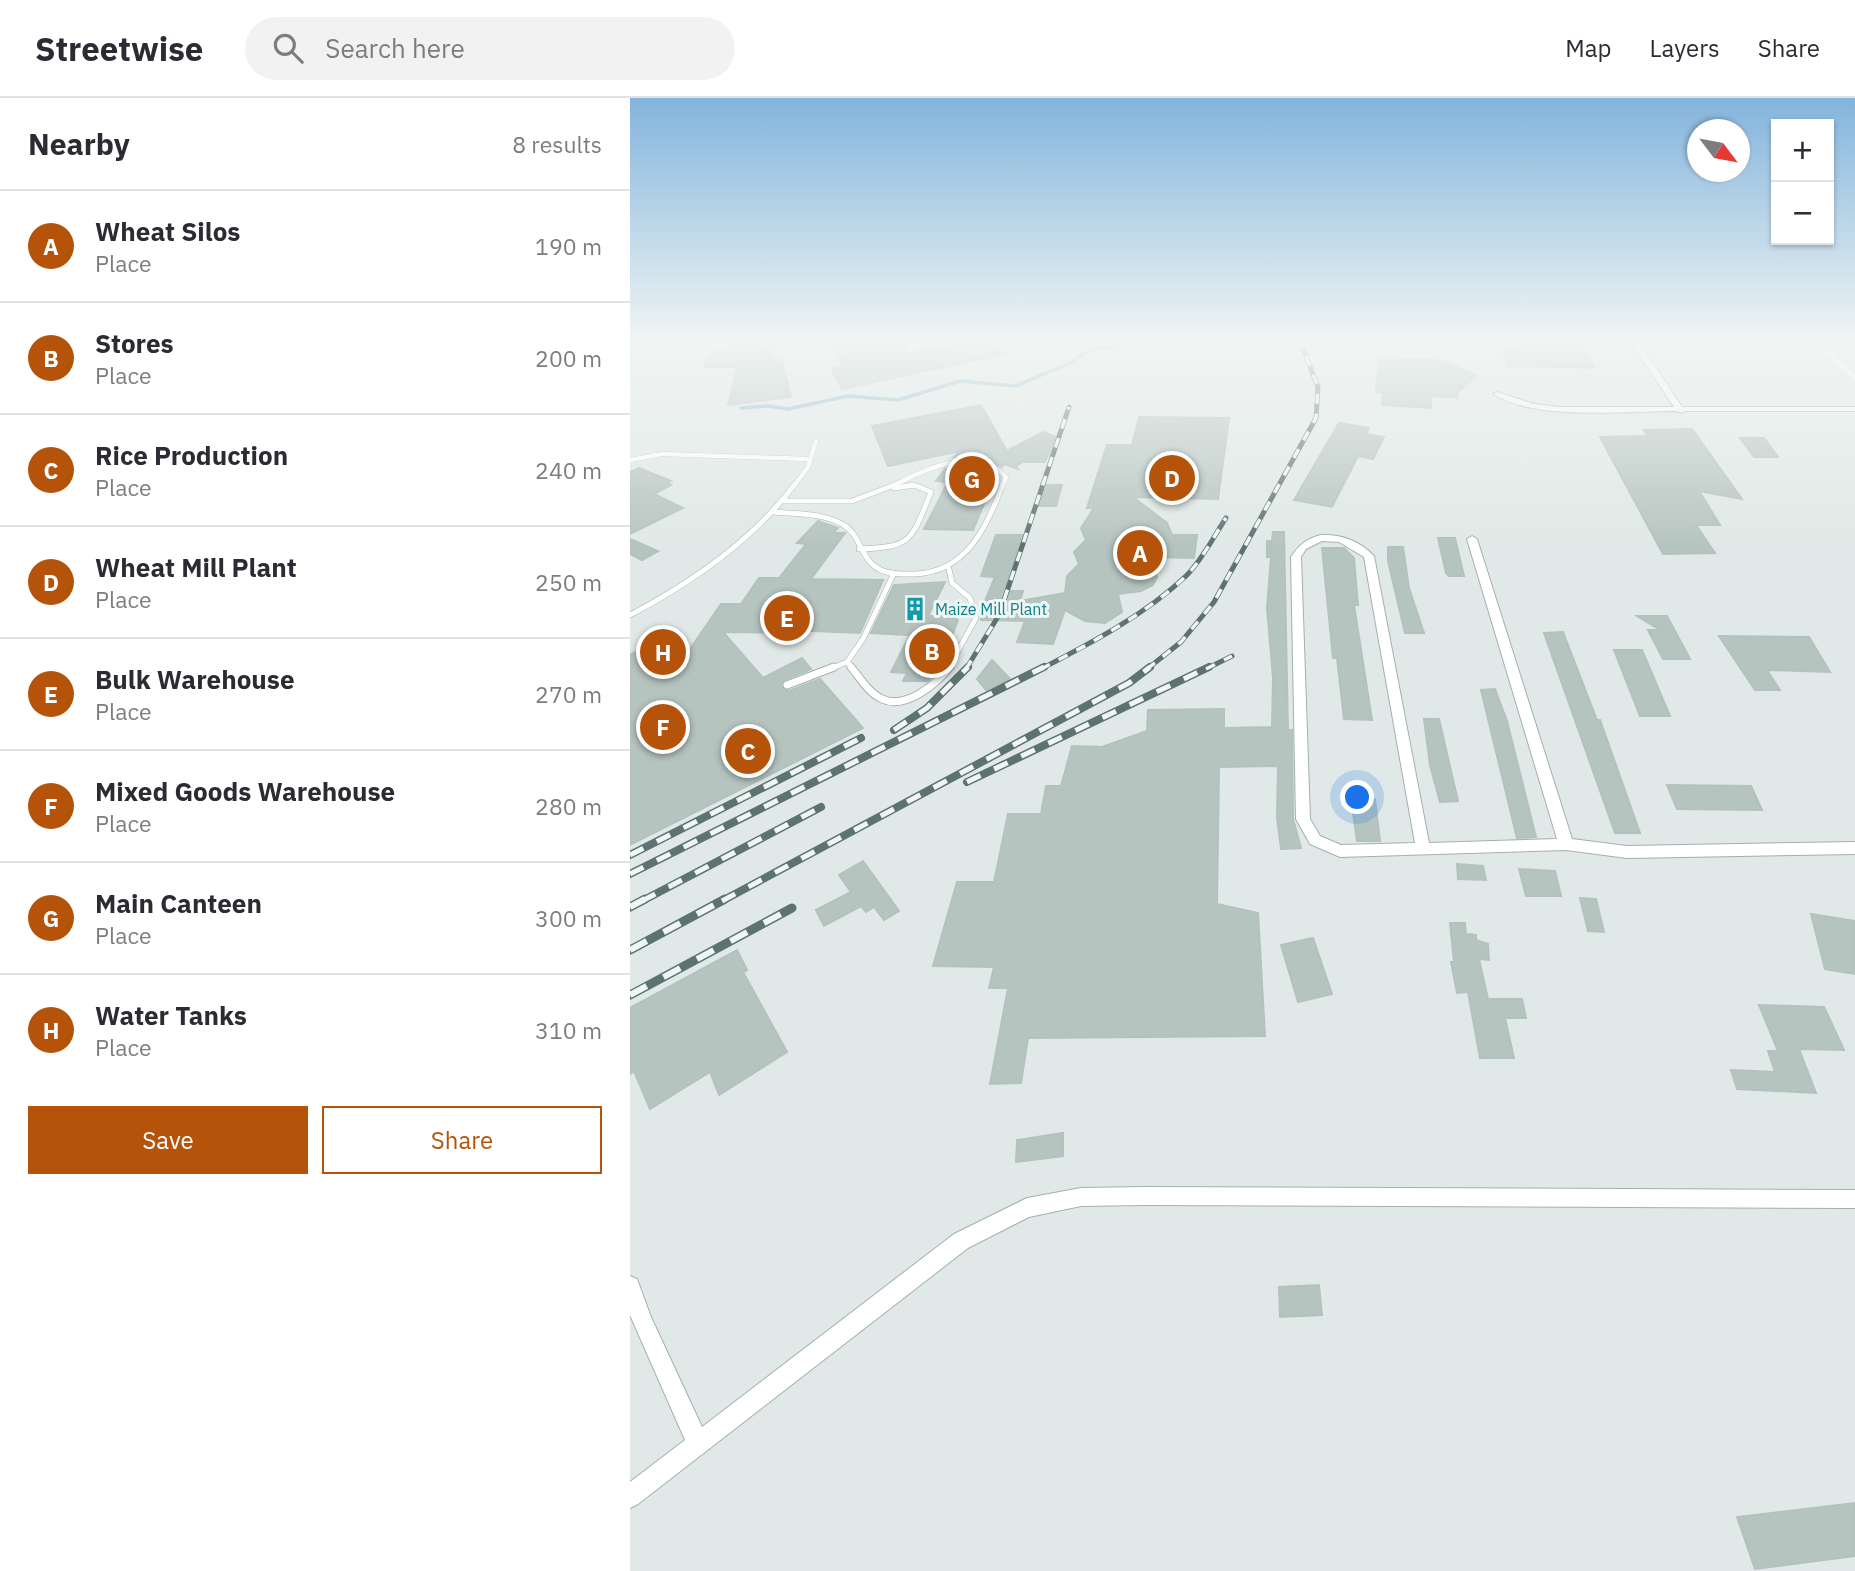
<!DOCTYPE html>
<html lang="en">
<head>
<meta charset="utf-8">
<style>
  body { margin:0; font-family:"IBM Plex Sans",sans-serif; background:#f2f2f3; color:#2b2b33 }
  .controls { position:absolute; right:21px; top:21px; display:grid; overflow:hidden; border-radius:0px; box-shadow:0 2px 5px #0004 }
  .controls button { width:63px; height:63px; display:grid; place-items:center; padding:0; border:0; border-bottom:2px solid #e1e1e2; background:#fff; color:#2b2b33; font:35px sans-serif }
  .compass { position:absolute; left:1057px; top:21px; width:63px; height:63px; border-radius:50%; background:#fff; box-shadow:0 2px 5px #0004; rotate:122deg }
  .you { position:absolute; left:728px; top:700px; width:24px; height:24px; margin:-18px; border:5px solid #fff; border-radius:50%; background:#1a73e8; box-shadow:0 0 0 10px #1a73e833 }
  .badge { display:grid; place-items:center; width:46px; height:46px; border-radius:50%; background:#b45309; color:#fff; font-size:23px; font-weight:700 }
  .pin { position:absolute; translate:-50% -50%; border:4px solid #fff; box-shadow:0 2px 7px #0006 }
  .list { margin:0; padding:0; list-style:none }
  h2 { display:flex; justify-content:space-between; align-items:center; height:91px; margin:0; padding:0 28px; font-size:30px }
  h2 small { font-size:23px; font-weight:400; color:#7c7c81 }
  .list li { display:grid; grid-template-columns:46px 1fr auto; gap:21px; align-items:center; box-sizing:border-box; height:112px; padding:0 28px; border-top:2px solid #e1e1e2 }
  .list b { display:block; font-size:26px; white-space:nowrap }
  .list p { margin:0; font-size:23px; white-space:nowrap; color:#7c7c81 }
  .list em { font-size:23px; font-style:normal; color:#7c7c81 }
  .actions { display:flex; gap:14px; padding:21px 28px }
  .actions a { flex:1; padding:16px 0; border:2px solid #b45309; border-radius:0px; text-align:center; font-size:24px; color:#b45309 }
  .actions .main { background:#b45309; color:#fff }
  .icon { flex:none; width:38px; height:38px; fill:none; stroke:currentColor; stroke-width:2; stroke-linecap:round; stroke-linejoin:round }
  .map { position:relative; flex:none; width:1225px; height:1473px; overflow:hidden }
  header { display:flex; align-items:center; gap:42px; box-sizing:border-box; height:98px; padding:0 35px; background:#fff; border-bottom:2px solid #e1e1e2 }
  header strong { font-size:33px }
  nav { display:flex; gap:38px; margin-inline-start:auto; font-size:24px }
  .search { width:490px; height:63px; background:#f2f2f3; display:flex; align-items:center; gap:18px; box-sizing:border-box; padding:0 24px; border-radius:38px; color:#7c7c81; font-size:26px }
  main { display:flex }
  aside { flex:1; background:#fff }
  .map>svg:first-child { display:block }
</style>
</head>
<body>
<header>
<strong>Streetwise</strong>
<div class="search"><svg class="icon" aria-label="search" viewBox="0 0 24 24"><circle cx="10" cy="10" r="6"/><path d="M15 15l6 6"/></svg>Search here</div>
<nav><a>Map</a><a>Layers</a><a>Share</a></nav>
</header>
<main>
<aside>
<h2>Nearby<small>8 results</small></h2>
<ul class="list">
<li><span class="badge">A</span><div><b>Wheat Silos</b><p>Place</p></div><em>190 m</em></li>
<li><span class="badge">B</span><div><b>Stores</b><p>Place</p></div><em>200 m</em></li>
<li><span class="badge">C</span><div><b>Rice Production</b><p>Place</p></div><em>240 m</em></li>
<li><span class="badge">D</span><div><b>Wheat Mill Plant</b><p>Place</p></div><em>250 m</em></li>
<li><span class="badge">E</span><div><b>Bulk Warehouse</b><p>Place</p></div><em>270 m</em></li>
<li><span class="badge">F</span><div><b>Mixed Goods Warehouse</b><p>Place</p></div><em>280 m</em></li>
<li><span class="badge">G</span><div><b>Main Canteen</b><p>Place</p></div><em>300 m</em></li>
<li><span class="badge">H</span><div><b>Water Tanks</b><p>Place</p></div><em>310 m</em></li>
</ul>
<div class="actions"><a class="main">Save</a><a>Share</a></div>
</aside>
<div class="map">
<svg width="1225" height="1473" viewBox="0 0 1225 1473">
  <rect width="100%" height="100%" fill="#e0e9e7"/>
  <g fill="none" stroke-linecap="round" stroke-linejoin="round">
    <path stroke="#8db5c9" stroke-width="3.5" d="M111,310L138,308L158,311L218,298L268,302L330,283L386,288L442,264L461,251L540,243L567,247L582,243"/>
  </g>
  <g fill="#b6c4c0" stroke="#b3c2be" stroke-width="2">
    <path d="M102,243H146L139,259L151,260L161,299L98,307L107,269H74L82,253H96Z"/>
    <path d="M199,243H275L277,255L338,243H363L375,256L212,291L201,270L214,268Z"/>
    <path d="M890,243H951L965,270L878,268L872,252H890Z"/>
    <path d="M749,259L815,263L847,278L827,295V300L801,298V310L752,307L753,295L746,294Z"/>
    <path d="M351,307L377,353L413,334L426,339L415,364H393L386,368L388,371L374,366L372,369L351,359H324L330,353L258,368L242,328Z"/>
    <path d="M509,319L599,320L588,401L503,399L537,425L542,437H567L564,460L519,459L527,479L523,487L511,493L488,496L492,514L475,525L455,523L435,512L423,546L387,544L395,523L351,522L350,515L365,479L351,478L366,437H393L374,493H393L390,503L435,495L437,478L449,466L444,454L456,442L451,430L464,410H457L477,347H502Z"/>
    <path d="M709,325L739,330L736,336L754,339L743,361L728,358L702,409L664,402Z"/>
    <path d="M1062,331L1112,401L1069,393L1090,427H1066L1085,455L1033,456L970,339L1017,338L1014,332Z"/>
    <path d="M1110,340H1134L1148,359H1124Z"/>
    <path d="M336,368L349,369L366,377L343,432L294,431L318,384L306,383L315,371Z"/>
    <path d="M9,370L41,383L36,385L41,387L24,396L53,410L0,436V374Z"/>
    <path d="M414,387H432L426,408H408Z"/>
    <path d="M188,423L208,430L203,435H215L181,481L253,482L230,535L159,532V535L93,534L133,580L172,560L181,571L154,582L153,591L159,593L190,581L233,630L0,747V557L31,540L41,546L46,543L60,551L91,506H111L129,480H149L176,446L167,445Z"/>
    <path d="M643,434H654L658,632H662L663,721L671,750L651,751L647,720L648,668L589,669L587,806L628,815L635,938L398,940L391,985L360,986L378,890H359L364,869L303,868L327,784H364L378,716H411L416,688H431L442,648L472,649L517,633L518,612L594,611V630L642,629L643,580L637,510L641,459H637V443H642Z"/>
    <path d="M808,440H825L834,478H819L816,475Z"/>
    <path d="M0,441L28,453L12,462L0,456Z"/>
    <path d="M758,449H773L779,490L794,535H775L758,463Z"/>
    <path d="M692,450H714L724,460L728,507H724L742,622L714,621L707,560H703Z"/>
    <path d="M315,484L298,518H319L328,522L309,572L297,583H273L277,575L261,574L280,537L241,535L264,487Z"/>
    <path d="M1007,518H1037L1060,561H1033L1018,532H1030Z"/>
    <path d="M933,534L967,622H970L1010,735H985L914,535Z"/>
    <path d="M1089,538L1179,539L1200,574L1137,572L1150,592H1125Z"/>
    <path d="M984,552H1012L1040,618H1010Z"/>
    <path d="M362,562L380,581L356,592L347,581Z"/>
    <path d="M865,591L877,623L906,739L887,740L851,592Z"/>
    <path d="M794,621H809L828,703L810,704L800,667Z"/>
    <path d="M1037,687L1121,688L1132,712L1047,711Z"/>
    <path d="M721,701H745L750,743H727Z"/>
    <path d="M233,763L269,813L254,822L244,809L236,814L231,808L194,828L186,812L221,794L209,777Z"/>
    <path d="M827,766L853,768L856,782L828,781Z"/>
    <path d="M889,771L925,773L931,798H896Z"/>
    <path d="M950,800L966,801L974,834L958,833Z"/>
    <path d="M1181,816L1225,823V876L1195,871Z"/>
    <path d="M820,825H835L836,836L846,837V842L858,846L859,862L849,861L858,901H892L896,920H875L884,960H850L838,894L827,895L821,864H824Z"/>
    <path d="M683,840L702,896L668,904L651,847Z"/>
    <path d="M107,852L117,872L113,874L157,954L89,997L80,974L20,1011L4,973L0,976V910Z"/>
    <path d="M1129,907L1194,909L1214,952L1169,951L1186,995L1107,991L1101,972L1145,974L1138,953H1148Z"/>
    <path d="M433,1035V1058L386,1064L387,1042Z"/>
    <path d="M689,1187L692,1217L650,1219L649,1189Z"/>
    <path d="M1225,1405V1458L1125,1471L1107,1419Z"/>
  </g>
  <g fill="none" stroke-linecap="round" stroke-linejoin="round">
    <g stroke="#a4b0ae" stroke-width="5">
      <g id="service-far2">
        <path d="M1185,243L1225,280"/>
        <path d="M0,362L32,356L178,361"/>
        <path d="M164,388L178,369L186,343"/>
        <path d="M263,388C295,371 346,346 376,379L372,388"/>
        <path d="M279,388H286"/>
      </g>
    </g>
    <g stroke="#a4b0ae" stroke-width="6">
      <g id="service-far1">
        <path d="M154,403H222L267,386"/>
        <path d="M144,414C167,416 192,415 212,426C231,436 230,461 249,471C259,477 275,476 286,476C338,473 356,429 373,386"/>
        <path d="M229,451C284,449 281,442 301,394L284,387L264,390"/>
        <path d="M0,517C61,485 124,441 165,386"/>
        <path d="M217,564L223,571"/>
        <path d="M200,571L217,564L233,541L264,475"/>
        <path d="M318,571L346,520L340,500L322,485L319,471"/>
      </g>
    </g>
    <g stroke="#a4b0ae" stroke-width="9">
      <g id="service">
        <path d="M221,569C230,580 239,595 252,601C276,612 306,586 320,569"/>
        <path d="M157,587L204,569"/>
      </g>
    </g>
    <g stroke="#a4b0ae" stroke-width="2">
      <g id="minor">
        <path d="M1000,243H1008L1052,309H1225V313H1055L1051,315L1047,313C996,313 906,323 863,296L867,294L904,306L928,309H1044Z"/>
        <path d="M691,437C711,436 730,443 744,458L799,745L927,741L837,441L842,438L847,441L942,741L997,748L1225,744V756L997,760L936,752L710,759L680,746L666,721L661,459C669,447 676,441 691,437ZM692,443L709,444L734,459L785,745L711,747L690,738L680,721L671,459L676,451Z"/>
        <path d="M516,1089L1225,1092V1110L516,1107L451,1108L399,1119L338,1150L8,1406L0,1410V1384L55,1342L0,1217V1178L7,1181L21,1219L72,1329L324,1136L397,1100L451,1090Z"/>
      </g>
    </g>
    <use href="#service-far2" stroke="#fff" stroke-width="4.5"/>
    <use href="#service-far1" stroke="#fff" stroke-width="5"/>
    <use href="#service" stroke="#fff" stroke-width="7"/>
    <use href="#minor" fill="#fff" fill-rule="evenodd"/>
    <g stroke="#5d7371" stroke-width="5">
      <g id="rail-far2">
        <path d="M336,571L369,517L439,309"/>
        <path d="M411,571C461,545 515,517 556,478C572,462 584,438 596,420"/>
        <path d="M517,571L551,544L584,504L686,320L688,289L670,243"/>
        <path d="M576,571L602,558"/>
      </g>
    </g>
    <g stroke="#5d7371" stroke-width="8">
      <g id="rail-far1">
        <path d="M264,632L297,610L338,569"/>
        <path d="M337,684L579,569"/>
        <path d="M0,757L231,640"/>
        <path d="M0,776L414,569"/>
        <path d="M12,803L191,709"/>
        <path d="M92,803L499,585L520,569"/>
      </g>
    </g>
    <g stroke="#5d7371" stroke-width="9">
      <g id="rail">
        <path d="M0,809L15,801"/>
        <path d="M0,852L95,801"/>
        <path d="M0,897L162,810"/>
      </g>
    </g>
    <use href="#rail-far2" stroke="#f0f6f4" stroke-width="3.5" stroke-dasharray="10" stroke-linecap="butt"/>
    <use href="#rail-far1" stroke="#f0f6f4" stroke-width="5" stroke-dasharray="15" stroke-linecap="butt"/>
    <use href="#rail" stroke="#f0f6f4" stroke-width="6" stroke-dasharray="19" stroke-linecap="butt"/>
  </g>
  <linearGradient id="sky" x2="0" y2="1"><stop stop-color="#83b4dc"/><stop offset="0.54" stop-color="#f1f5f4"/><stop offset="1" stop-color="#f1f5f4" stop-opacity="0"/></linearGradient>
  <rect width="1225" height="449" fill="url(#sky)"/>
  <defs>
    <g id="building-bare" transform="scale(1.89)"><path d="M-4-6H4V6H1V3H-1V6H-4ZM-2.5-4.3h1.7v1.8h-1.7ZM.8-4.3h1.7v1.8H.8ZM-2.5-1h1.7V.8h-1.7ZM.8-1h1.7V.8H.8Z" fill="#0f9aa8" stroke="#f0f6f4" stroke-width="2.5" paint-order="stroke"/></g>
  </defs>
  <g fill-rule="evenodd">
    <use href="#building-bare" x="285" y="511"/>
  </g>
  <g text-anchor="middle" stroke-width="6" stroke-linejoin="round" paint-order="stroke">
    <g font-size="16" fill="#0d838f" stroke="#f0f6f4" text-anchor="start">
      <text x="305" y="517">Maize Mill Plant</text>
    </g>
  </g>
</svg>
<div class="controls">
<button>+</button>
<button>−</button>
</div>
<svg class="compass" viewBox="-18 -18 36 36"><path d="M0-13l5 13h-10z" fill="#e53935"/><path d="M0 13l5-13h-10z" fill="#7c7c81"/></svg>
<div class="you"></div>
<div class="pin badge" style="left:510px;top:455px">A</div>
<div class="pin badge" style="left:302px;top:553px">B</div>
<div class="pin badge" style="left:118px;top:653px">C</div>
<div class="pin badge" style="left:542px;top:380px">D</div>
<div class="pin badge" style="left:157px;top:520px">E</div>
<div class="pin badge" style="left:33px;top:629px">F</div>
<div class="pin badge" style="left:342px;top:381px">G</div>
<div class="pin badge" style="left:33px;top:554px">H</div>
</div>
</main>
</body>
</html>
